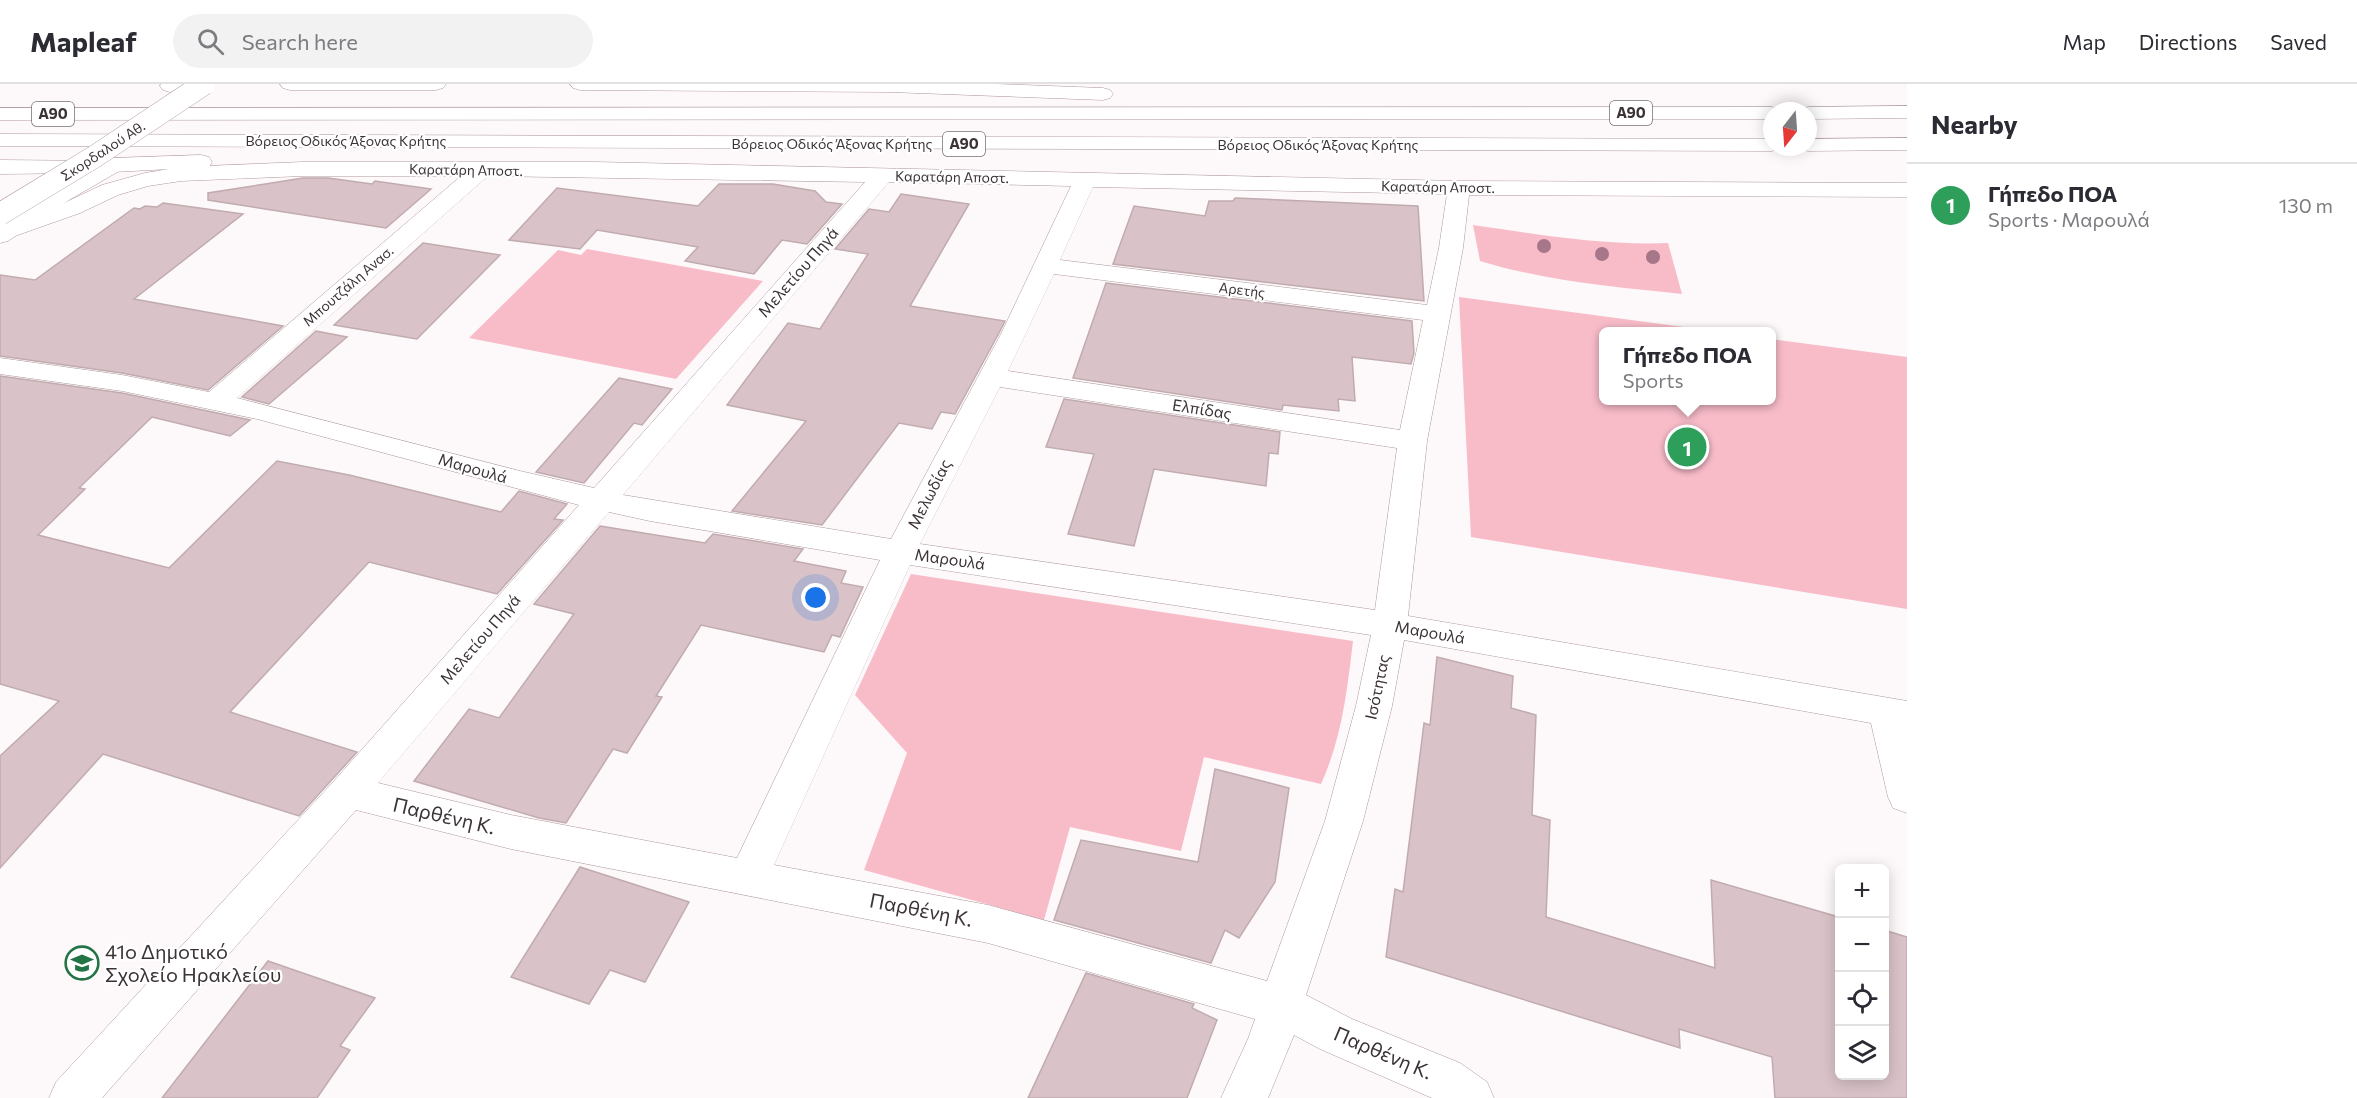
<!DOCTYPE html>
<html lang="en">
<head>
<meta charset="utf-8">
<style>
  body { margin:0; font-family:Commissioner,sans-serif; background:#f2f2f3; color:#2b2b33 }
  .controls { position:absolute; right:18px; bottom:18px; display:grid; overflow:hidden; border-radius:9px; box-shadow:0 3px 15px #0003 }
  .controls button { width:54px; height:54px; display:grid; place-items:center; padding:0; border:0; border-bottom:2px solid #e1e1e2; background:#fff; color:#2b2b33; font:30px sans-serif }
  .compass { position:absolute; left:1763px; top:18px; width:54px; height:54px; border-radius:50%; background:#fff; box-shadow:0 3px 15px #0003; rotate:197deg }
  .you { position:absolute; left:816px; top:514px; width:21px; height:21px; margin:-15px; border:4px solid #fff; border-radius:50%; background:#1a73e8; box-shadow:0 0 0 9px #1a73e833 }
  .badge { display:grid; place-items:center; width:39px; height:39px; border-radius:50%; background:#227345; color:#fff; font-size:20px; font-weight:700 }
  .pin { position:absolute; translate:-50% -50%; border:3px solid #fff; box-shadow:0 2px 6px #0006 }
  .popup { position:absolute; left:1599px; top:243px; width:177px; height:78px; box-sizing:border-box; display:grid; place-content:center; border-radius:9px; background:#fff; filter:drop-shadow(0 2px 4px #0005); font-size:20px; white-space:nowrap; color:#7c7c81 }
  .popup b { font-size:22px; color:#2b2b33 }
  .popup::after { content:''; position:absolute; left:50%; top:100%; margin-left:-12px; border:12px solid transparent; border-top-color:#fff }
  .list { margin:0; padding:0; list-style:none }
  h2 { display:flex; justify-content:space-between; align-items:center; height:78px; margin:0; padding:0 24px; font-size:26px }
  h2 small { font-size:20px; font-weight:400; color:#7c7c81 }
  .list li { display:grid; grid-template-columns:39px 1fr auto; gap:18px; align-items:center; box-sizing:border-box; height:84px; padding:0 24px; border-top:2px solid #e1e1e2 }
  .list b { display:block; font-size:22px; white-space:nowrap }
  .list p { margin:0; font-size:20px; white-space:nowrap; color:#7c7c81 }
  .list em { font-size:20px; font-style:normal; color:#7c7c81 }
  .icon { flex:none; width:33px; height:33px; fill:none; stroke:currentColor; stroke-width:2; stroke-linecap:round; stroke-linejoin:round }
  .map { position:relative; flex:none; width:1907px; height:1014px; overflow:hidden }
  header { display:flex; align-items:center; gap:36px; box-sizing:border-box; height:84px; padding:0 30px; background:#fff; border-bottom:2px solid #e1e1e2 }
  header strong { font-size:28px }
  nav { display:flex; gap:33px; margin-inline-start:auto; font-size:21px }
  .search { width:420px; height:54px; background:#f2f2f3; display:flex; align-items:center; gap:15px; box-sizing:border-box; padding:0 21px; border-radius:33px; color:#7c7c81; font-size:22px }
  main { display:flex }
  aside { flex:1; background:#fff }
  .map>svg:first-child { display:block }
</style>
</head>
<body>
<header>
<strong>Mapleaf</strong>
<div class="search"><svg class="icon" aria-label="search" viewBox="0 0 24 24"><circle cx="10" cy="10" r="6"/><path d="M15 15l6 6"/></svg>Search here</div>
<nav><a>Map</a><a>Directions</a><a>Saved</a></nav>
</header>
<main>
<div class="map">
<svg width="1907" height="1014" viewBox="0 0 1907 1014">
  <rect width="100%" height="100%" fill="#fdf8f9"/>
  <g fill="#f8bcc9">
    <path d="M1473,141C1535,150 1606,162 1668,159L1682,210C1614,203 1546,197 1480,177Z"/>
    <path d="M587,165L763,197L676,295L469,254L558,166L581,171Z"/>
    <path d="M1459,213L1714,247L1603,248V316H1771V255L1907,273V525L1471,453Z"/>
    <path d="M911,490L1353,557C1347,607 1342,654 1321,700L1204,673L1181,767L1070,743L1044,836L864,786L907,669L855,611Z"/>
  </g>
  <g fill="#dac3c8" stroke="#c0abaf" stroke-width="1.5">
    <path d="M303,94H328L372,100L375,97L431,105L386,144L208,116V109Z"/>
    <path d="M719,100H773L815,107L826,118L842,120L807,160L782,156L754,190L685,177L698,163L597,146L580,165L509,156L557,104L698,122Z"/>
    <path d="M901,110L969,120L910,222L1005,237L999,249L955,330L941,328L932,345L899,339L822,441L732,427L806,337L727,321L788,239L820,245L868,170L835,165L869,125L889,128Z"/>
    <path d="M1235,114L1418,122L1424,217L1113,180L1134,122L1205,132L1209,117H1233Z"/>
    <path d="M163,119L243,130L134,215L283,242L208,306L122,289L0,272V191L35,196L134,124L140,125L145,122L157,123Z"/>
    <path d="M423,159L500,171L417,255L334,241Z"/>
    <path d="M1106,199L1412,237L1414,269L1411,280L1352,273L1355,317L1338,315L1339,327L1283,321L1282,326L1073,294Z"/>
    <path d="M316,247L347,253L269,320L242,313Z"/>
    <path d="M0,292L122,309L250,336L230,352L152,333L79,404L85,405L38,451L169,484L277,377L349,391L501,428L519,407L567,420L554,435L563,436L497,510L369,478L230,628L357,668L299,732L103,670L0,784V672L59,617L0,600Z"/>
    <path d="M619,294L672,305L642,341L634,339L584,399L536,388Z"/>
    <path d="M1064,315L1280,348L1278,370L1269,369L1266,402L1154,385L1134,462L1068,450L1094,370L1046,363Z"/>
    <path d="M600,442L705,459L713,450L803,465L794,477L846,487L841,499L863,503L840,553L832,551L824,568L701,541L656,612L662,613L627,669L613,665L566,739L539,734L414,697L469,625L499,634L574,530L534,520Z"/>
    <path d="M1437,573L1513,592L1511,624L1536,631L1532,731L1550,736L1546,833L1715,884L1711,796L1839,833V992H1884V846L1907,853V1014H1775L1772,973L1679,945L1680,964L1386,873L1395,805L1403,808L1424,639L1430,641Z"/>
    <path d="M1215,685L1289,704L1275,798L1239,854L1225,846L1211,879L1054,836L1081,756L1198,778Z"/>
    <path d="M580,783L689,818L645,898L610,886L589,920L511,893Z"/>
    <path d="M268,877L375,914L340,962L350,966L317,1014H162Z"/>
    <path d="M1086,889L1194,920L1192,924L1217,936L1187,1014H1028Z"/>
  </g>
  <g fill="none" stroke-linecap="round" stroke-linejoin="round">
    <g stroke="#ad979c" stroke-width="1">
      <path id="street" d="M303,78H595L1459,97L1907,99V113L1469,111L1463,164L1427,357L1408,532L1907,617V729L1893,724L1888,713L1871,639L1404,556L1392,622L1363,737L1306,911L1352,935L1460,979L1487,998L1494,1014H1432L1320,965L1294,951L1268,1014H1221L1248,955L1255,935L988,859L511,765L356,726L102,1014H49L56,998L334,697L579,421L257,335L122,307L0,290V274L122,291L209,308L461,92H303L181,97L148,102L118,111L80,129L15,152L7,154L0,152V142L64,119L102,101L145,89L181,83ZM488,92L865,98L594,404L520,387L237,314ZM889,98L1071,102L1001,250L891,455L623,411ZM1093,103L1447,110L1439,164L1427,221L1060,176ZM1054,190L1423,236L1400,346L1008,287ZM1000,303L1397,364L1375,526L920,460ZM609,428L650,437L880,476L737,774L511,731L378,699ZM910,481L1371,551L1356,622L1325,737L1267,897L988,821L774,781Z"/>
    </g>
    <g stroke="#ad979c" stroke-width="1">
      <path id="secondary" d="M113,74L121,76L124,81L121,86L69,116L8,157L0,159V141L84,89L0,90V76L105,77Z"/>
    </g>
    <g stroke="#ad979c" stroke-width="1">
      <g id="highway">
        <path d="M161,0H201L198,4L170,8L163,6L160,2Z"/>
        <path d="M280,0H446L443,4L436,6H290L283,4Z"/>
        <path d="M570,0H996L1103,4L1110,6L1113,10L1110,14L1103,16L890,8L580,6L573,4Z"/>
        <path d="M1907,22V34L1808,35V27H1799L1808,23Z"/>
        <path d="M1772,23L1781,27H1772V35L0,36V24Z"/>
        <path d="M0,50L1772,55V63H1781L1772,67L0,62Z"/>
        <path d="M1907,54V66L1808,67L1799,63H1808V55Z"/>
        <path d="M201,71L209,73L212,78L209,83L113,88L105,86L102,81L105,76L113,74Z"/>
      </g>
    </g>
    <use href="#street" fill="#fff" fill-rule="evenodd"/>
    <use href="#secondary" fill="#fff" fill-rule="evenodd"/>
    <use href="#highway" fill="#fff" fill-rule="evenodd"/>
    <g stroke="#ad979c" stroke-width="23" stroke-linecap="butt">
      <path id="secondary-bridge" d="M0,130L94,73L204,0"/>
    </g>
    <use href="#secondary-bridge" stroke="#fff" stroke-width="22"/>
  </g>
  <g fill="#a87689">
    <circle cx="1544" cy="162" r="7"/>
    <circle cx="1602" cy="170" r="7"/>
    <circle cx="1653" cy="173" r="7"/>
  </g>
  <defs>
    <g id="school-ring" transform="scale(1.725)"><circle r="9.5" fill="#fff" stroke="#227345" stroke-width="1.5"/><path d="M0-5L7-2L0 1L-7-2ZM-4 1L0 2.5L4 1V4Q0 6-4 4Z" fill="#227345"/></g>
  </defs>
  <g fill-rule="evenodd">
    <use href="#school-ring" x="82" y="879"/>
  </g>
  <g text-anchor="middle" stroke-width="4.5" stroke-linejoin="round" paint-order="stroke">
    <g font-size="14" fill="#3c3335" stroke="#fff">
      <text x="346" y="62">Βόρειος Οδικός Άξονας Κρήτης</text>
      <text x="832" y="65">Βόρειος Οδικός Άξονας Κρήτης</text>
      <text x="1318" y="66">Βόρειος Οδικός Άξονας Κρήτης</text>
      <text transform="translate(103 67) rotate(-33)" y="5">Σκορδαλού Αθ.</text>
      <text transform="translate(466 86) rotate(1)" y="5">Καρατάρη Αποστ.</text>
      <text transform="translate(952 93) rotate(1)" y="5">Καρατάρη Αποστ.</text>
      <text transform="translate(1438 103) rotate(1)" y="5">Καρατάρη Αποστ.</text>
      <text transform="translate(348 202) rotate(-41)" y="5">Μπουτζάλη Ανασ.</text>
      <text transform="translate(1242 206) rotate(7)" y="5">Αρετής</text>
    </g>
    <g fill="#fff" stroke="#767072" stroke-width="1.5">
      <rect x="1610" y="17" width="42" height="24" rx="4.5"/>
      <rect x="32" y="18" width="42" height="24" rx="4.5"/>
      <rect x="943" y="48" width="42" height="24" rx="4.5"/>
    </g>
    <g font-size="15" font-weight="bold" fill="#3c3335">
      <text x="1631" y="34">Α90</text>
      <text x="53" y="35">Α90</text>
      <text x="964" y="65">Α90</text>
    </g>
    <g font-size="16" fill="#3c3335" stroke="#fff">
      <text transform="translate(798 188) rotate(-49)" y="6">Μελετίου Πηγά</text>
      <text transform="translate(1202 325) rotate(9)" y="6">Ελπίδας</text>
      <text transform="translate(473 384) rotate(16)" y="6">Μαρουλά</text>
      <text transform="translate(929 410) rotate(-63)" y="6">Μελωδίας</text>
      <text transform="translate(950 475) rotate(8)" y="6">Μαρουλά</text>
      <text transform="translate(1430 548) rotate(10)" y="6">Μαρουλά</text>
      <text transform="translate(480 555) rotate(-49)" y="6">Μελετίου Πηγά</text>
      <text transform="translate(1377 603) rotate(-78)" y="6">Ισότητας</text>
    </g>
    <g font-size="20" fill="#3c3335" stroke="#fff">
      <text transform="translate(444 732) rotate(13)" y="7">Παρθένη Κ.</text>
      <text transform="translate(921 826) rotate(11)" y="7">Παρθένη Κ.</text>
      <text transform="translate(1383 969) rotate(23)" y="7">Παρθένη Κ.</text>
    </g>
    <g font-size="20" fill="#3c3335" stroke="#fff" text-anchor="start">
      <text x="105" y="875">41ο Δημοτικό<tspan x="105" dy="23">Σχολείο Ηρακλείου</tspan></text>
    </g>
  </g>
</svg>
<div class="controls">
<button>+</button>
<button>−</button>
<button><svg class="icon" aria-label="locate" viewBox="0 0 24 24"><circle cx="12" cy="12" r="6"/><path d="M12 2v4M12 18v4M2 12h4M18 12h4"/></svg></button>
<button><svg class="icon" aria-label="layers" viewBox="0 0 24 24"><path d="M12 4l9 5-9 5-9-5zM3 14l9 5 9-5"/></svg></button>
</div>
<svg class="compass" viewBox="-18 -18 36 36"><path d="M0-13l5 13h-10z" fill="#e53935"/><path d="M0 13l5-13h-10z" fill="#7c7c81"/></svg>
<div class="you"></div>
<div class="pin badge" style="left:1687px;top:363px;background:#2e9e5b">1</div>
<div class="popup"><b>Γήπεδο ΠΟΑ</b>Sports</div>
</div>
<aside>
<h2>Nearby<small></small></h2>
<ul class="list">
<li><span class="badge" style="background:#2e9e5b">1</span><div><b>Γήπεδο ΠΟΑ</b><p>Sports · Μαρουλά</p></div><em>130 m</em></li>
</ul>
</aside>
</main>
</body>
</html>
